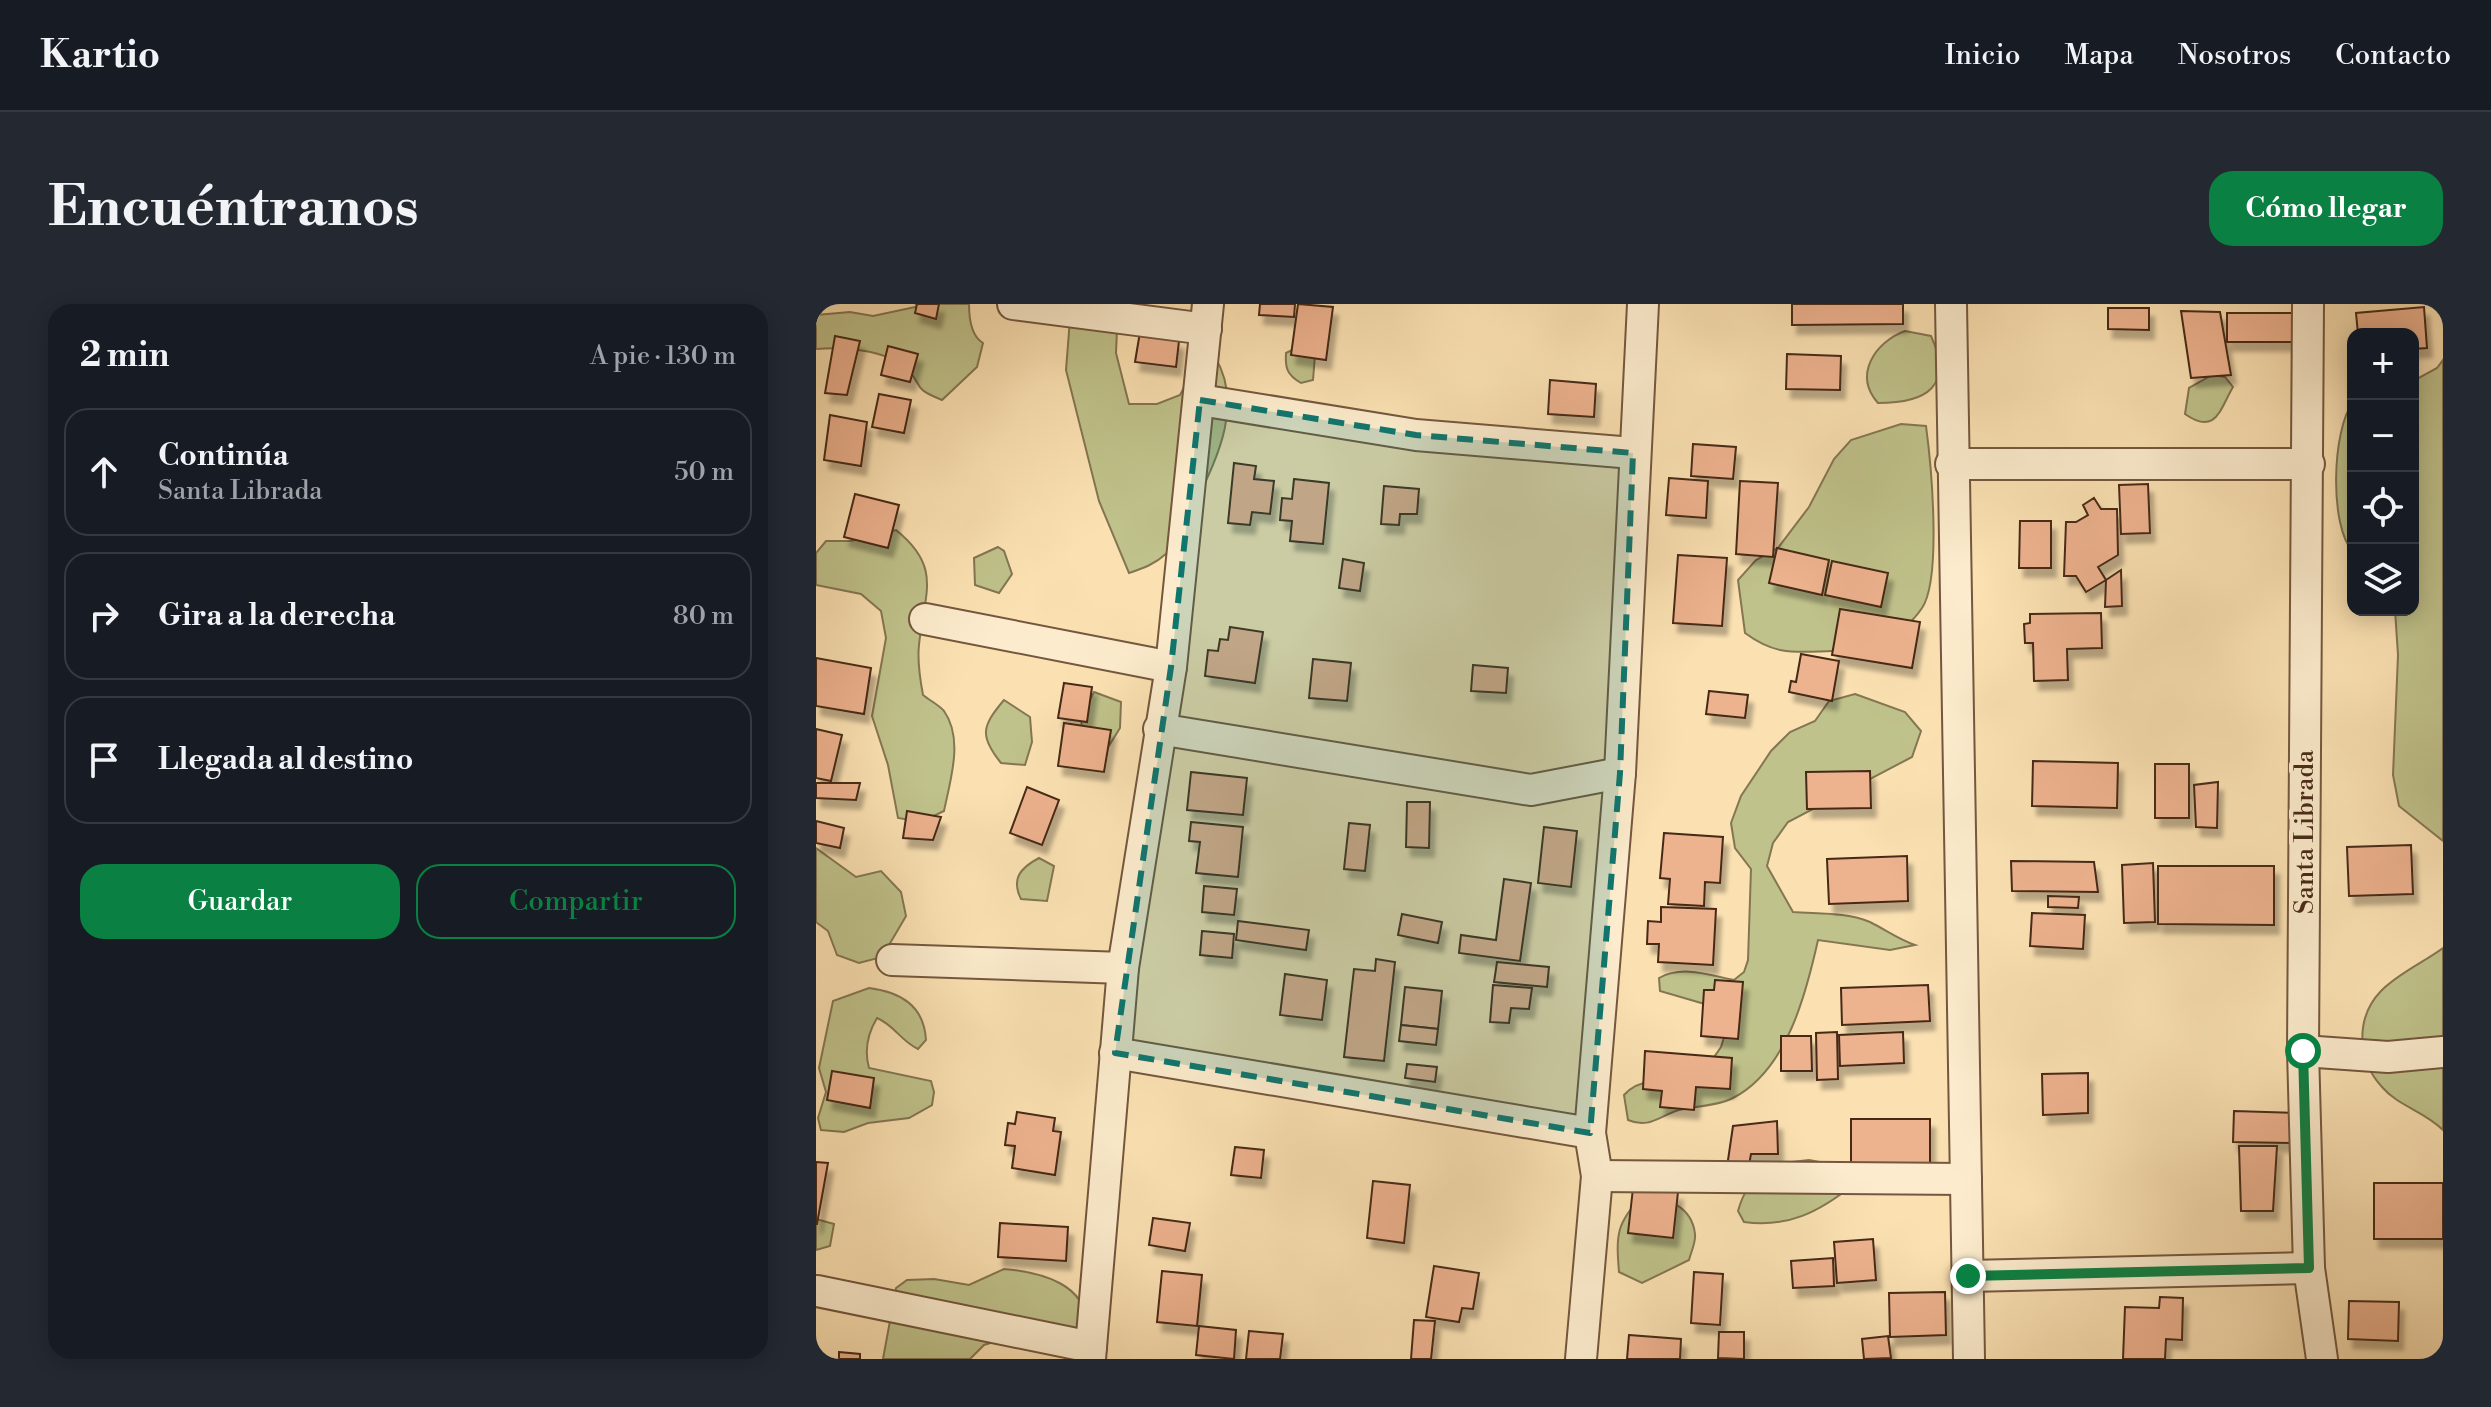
<!DOCTYPE html>
<html lang="es">
<head>
<meta charset="utf-8">
<style>
  body { margin:0; font-family:"Libre Bodoni",serif; background:#242831; color:#f1f3f6 }
  .controls { position:absolute; right:24px; top:24px; display:grid; overflow:hidden; border-radius:16px; box-shadow:0 4px 20px #0003 }
  .controls button { width:72px; height:72px; display:grid; place-items:center; padding:0; border:0; border-bottom:2px solid #363941; background:#171b24; color:#f1f3f6; font:40px sans-serif }
  .stop { position:absolute; width:24px; height:24px; margin:-18px; border:6px solid #0b8043; border-radius:50%; background:#fff }
  .stop.end { background:#0b8043; border-color:#fff; box-shadow:0 2px 8px #0008 }
  .list { margin:0; padding:0; list-style:none }
  h2 { display:flex; justify-content:space-between; align-items:center; height:104px; margin:0; padding:0 32px; font-size:34px }
  h2 small { font-size:26px; font-weight:400; color:#9ea1a6 }
  .list li { display:grid; grid-template-columns:52px 1fr auto; gap:24px; align-items:center; box-sizing:border-box; height:128px; margin:0 16px 16px; padding:0 16px; border:2px solid #363941; border-radius:24px }
  .list b { display:block; font-size:30px; white-space:nowrap }
  .list p { margin:0; font-size:26px; white-space:nowrap; color:#9ea1a6 }
  .list em { font-size:26px; font-style:normal; color:#9ea1a6 }
  .actions { display:flex; gap:16px; padding:24px 32px }
  .actions a { flex:1; padding:18px 0; border:2px solid #0b8043; border-radius:24px; text-align:center; font-size:28px; color:#0b8043 }
  .actions .main { background:#0b8043; color:#fff }
  .icon { flex:none; width:44px; height:44px; fill:none; stroke:currentColor; stroke-width:2; stroke-linecap:round; stroke-linejoin:round }
  .map { position:relative; flex:none; width:1627px; height:1055px; overflow:hidden; border-radius:24px }
  header { display:flex; align-items:center; gap:48px; box-sizing:border-box; height:112px; padding:0 40px; background:#171b24; border-bottom:2px solid #363941 }
  header strong { font-size:38px }
  nav { display:flex; gap:44px; margin-inline-start:auto; font-size:28px }
  .intro { display:flex; align-items:center; justify-content:space-between; box-sizing:border-box; height:192px; padding:0 48px }
  h1 { margin:0; font-size:56px }
  .button { padding:20px 36px; border-radius:24px; background:#0b8043; color:#fff; font-size:28px; font-weight:700 }
  main { display:flex; gap:48px; padding:0 48px }
  aside { flex:1; background:#171b24; border-radius:24px; box-shadow:0 4px 20px #0003 }
  .map>svg:first-child { display:block }
</style>
</head>
<body>
<header>
<strong>Kartio</strong>
<nav><a>Inicio</a><a>Mapa</a><a>Nosotros</a><a>Contacto</a></nav>
</header>
<div class="intro"><h1>Encuéntranos</h1><a class="button">Cómo llegar</a></div>
<main>
<aside>
<h2>2 min<small>A pie · 130 m</small></h2>
<ul class="list">
<li><svg class="icon" aria-label="ahead" viewBox="0 0 24 24"><path d="M12 20V5M6 11l6-6 6 6"/></svg><div><b>Continúa</b><p>Santa Librada</p></div><em>50 m</em></li>
<li><svg class="icon" aria-label="right" viewBox="0 0 24 24"><path d="M7 20v-9h11M14 6l5 5-5 5"/></svg><div><b>Gira a la derecha</b></div><em>80 m</em></li>
<li><svg class="icon" aria-label="arrive" viewBox="0 0 24 24"><path d="M6 21V4h12l-3 4 3 4H6"/></svg><div><b>Llegada al destino</b></div></li>
</ul>
<div class="actions"><a class="main">Guardar</a><a>Compartir</a></div>
</aside>
<div class="map">
<svg width="1627" height="1055" viewBox="0 0 1627 1055">
  <defs>
    <filter id="shadow"><feDropShadow dx="5" dy="9" stdDeviation="2" flood-color="#0004"/></filter>
  </defs>
  <rect width="100%" height="100%" fill="#fbe1b2"/>
  <filter id="stains"><feTurbulence type="fractalNoise" baseFrequency=".0025" numOctaves="4"/><feColorMatrix values="0 0 0 0 .2 0 0 0 0 .09 0 0 0 0 .02 0 0 0 .5 -.17"/></filter>
  <radialGradient id="worn" r=".72"><stop offset=".6" stop-color="#630" stop-opacity="0"/><stop offset="1" stop-color="#630" stop-opacity=".3"/></radialGradient>
  <g fill="#c0c28b" stroke="#847652" stroke-width="2">
    <path d="M99,0H153C153,13 155,32 167,39L161,63L126,96C94,83 109,83 91,65C70,45 26,43 0,45V11L34,8L57,12L104,2Z"/>
    <path d="M302,2L300,49L313,100H341L364,91L377,67L399,53C428,101 401,154 379,200C371,216 364,237 351,249C339,260 328,264 313,269L283,197L250,66L254,15Z"/>
    <path d="M1089,27L1115,32C1138,82 1111,99 1062,99C1037,71 1059,38 1089,27Z"/>
    <path d="M482,43L499,51L497,76L485,79C471,71 469,64 470,49Z"/>
    <path d="M1627,56V537L1583,502L1577,471L1582,351L1579,306H1597V77L1621,64Z"/>
    <path d="M1396,71L1409,73L1417,83C1404,105 1400,132 1369,110L1373,84Z"/>
    <path d="M1537,98V248C1513,222 1516,126 1537,98Z"/>
    <path d="M1085,120L1110,122C1115,159 1126,274 1106,304C1086,334 1051,346 1016,347C979,348 960,352 929,329L922,276L940,256L962,244L993,203L1018,155L1035,136Z"/>
    <path d="M80,226C127,264 108,289 103,341C101,358 104,375 107,391C113,396 123,401 128,407C148,435 134,477 128,507L105,518L82,514L72,461L56,412L70,334L65,307L45,290L0,281V249L10,237H35Z"/>
    <path d="M182,243L188,247L196,270L183,289L159,281L158,254Z"/>
    <path d="M278,388L305,398L304,424L291,445L267,442L265,413Z"/>
    <path d="M1039,390L1089,408L1105,427L1096,453L972,518L957,539L951,562L977,608C1002,610 1031,608 1054,618C1070,626 1082,635 1099,641L1074,646L1002,636C990,690 971,766 917,794C902,802 880,802 863,806C843,812 833,825 812,816L808,791C825,771 855,777 880,779L905,743L913,717L892,701L844,687L843,674C866,661 893,671 918,676L928,668L932,656L935,565L919,544L915,519L925,492L955,447L974,428L999,417L1013,397Z"/>
    <path d="M188,396L214,413L216,438L209,461L185,459C163,432 166,422 188,396Z"/>
    <path d="M0,544L40,573L65,567L85,588L90,612L66,653L43,659L21,651L12,627L0,618Z"/>
    <path d="M223,554L238,562L231,597L205,595C195,575 204,564 223,554Z"/>
    <path d="M1627,644V826C1608,807 1582,802 1566,783C1541,756 1539,714 1565,687C1581,670 1608,658 1627,644Z"/>
    <path d="M53,684C84,688 108,701 110,736L102,745C85,737 78,721 61,714C52,729 48,746 53,764L115,777L118,788L116,801L93,814L52,819L28,828L5,826L2,814L10,788L3,764L17,697Z"/>
    <path d="M993,856L1029,863L1037,881C1003,908 972,924 928,918L922,907C933,868 955,859 993,856Z"/>
    <path d="M827,892C850,893 876,902 879,930C880,938 875,948 873,956L826,979L803,968C800,932 800,918 827,892Z"/>
    <path d="M0,915L18,920L14,942L0,946Z"/>
    <path d="M188,965C224,968 274,980 270,1025L181,1037L168,1041L154,1055H67L80,984L91,976L118,975L153,981Z"/>
  </g>
  <g fill="#edb28e" stroke="#472918" stroke-width="2" filter="url(#shadow)">
    <path d="M101,0H123L120,15L99,9Z"/>
    <path d="M444,0H479L478,13L443,11Z"/>
    <path d="M482,0L517,3L510,56L475,51Z"/>
    <path d="M976,0H1087V20L976,21Z"/>
    <path d="M1608,3L1611,44L1597,45V30H1542L1540,9Z"/>
    <path d="M1292,4H1333V26L1292,25Z"/>
    <path d="M1365,7L1404,8L1415,71L1375,74Z"/>
    <path d="M1411,9H1485L1484,38H1411Z"/>
    <path d="M324,28L363,37L360,63L319,58Z"/>
    <path d="M19,32L44,37L31,91L9,89Z"/>
    <path d="M72,42L102,50L94,78L65,71Z"/>
    <path d="M971,50L1025,52L1024,86L970,85Z"/>
    <path d="M734,76L780,80L778,113L732,110Z"/>
    <path d="M63,90L95,96L88,129L56,123Z"/>
    <path d="M14,111L51,118L45,162L8,156Z"/>
    <path d="M877,140L920,143L917,175L875,172Z"/>
    <path d="M418,159L440,162L438,175L458,177L454,210L436,208L434,221L412,219Z"/>
    <path d="M853,174L892,177L890,214L850,211Z"/>
    <path d="M478,175L513,179L507,240L474,237L476,217L464,216L466,194L476,195Z"/>
    <path d="M924,177L962,179L957,253L920,250Z"/>
    <path d="M1332,180L1334,229L1305,230L1303,181Z"/>
    <path d="M568,182L603,185L601,210H584L583,221L565,220Z"/>
    <path d="M39,190L83,201L72,244L28,233Z"/>
    <path d="M1278,194L1285,205H1301L1302,251L1282,263L1290,276L1270,288L1260,272H1248L1250,218H1260L1272,211L1267,201Z"/>
    <path d="M1204,217H1235V264H1203Z"/>
    <path d="M961,244L1013,256L1006,291L953,279Z"/>
    <path d="M862,251L911,254L906,322L857,319Z"/>
    <path d="M527,255L548,259L544,287L523,284Z"/>
    <path d="M1016,257L1072,269L1065,303L1009,291Z"/>
    <path d="M1305,266L1306,302L1289,303L1290,276Z"/>
    <path d="M1024,305L1104,318L1096,364L1016,351Z"/>
    <path d="M1285,309L1286,344L1251,345L1252,376L1218,377L1217,339H1209L1208,320L1214,319V310Z"/>
    <path d="M414,323L447,328L439,379L389,372L392,346L402,347L404,335L412,336Z"/>
    <path d="M985,350L1023,357L1016,397L973,388L975,377L980,378Z"/>
    <path d="M0,354L55,364L48,410L0,402Z"/>
    <path d="M497,355L535,359L531,397L493,394Z"/>
    <path d="M657,361L692,364L690,389L655,387Z"/>
    <path d="M248,379L276,383L271,418L242,414Z"/>
    <path d="M893,387L932,391L929,414L890,410Z"/>
    <path d="M248,419L295,426L288,468L242,462Z"/>
    <path d="M0,425L26,431L15,477L0,474Z"/>
    <path d="M1217,457L1302,459L1301,504L1216,502Z"/>
    <rect x="1339" y="460" width="34" height="54"/>
    <path d="M1054,467L1055,504L991,505L990,468Z"/>
    <path d="M375,468L431,474L427,511L371,506Z"/>
    <path d="M1402,478L1401,524L1380,523L1378,481Z"/>
    <path d="M0,479H44L40,496L0,494Z"/>
    <path d="M211,483L243,496L226,541L194,529Z"/>
    <path d="M591,498H614L613,544L590,543Z"/>
    <path d="M91,507L125,513L117,536L87,534Z"/>
    <path d="M0,517L28,524L24,544L0,539Z"/>
    <path d="M375,518L427,523L422,573L380,569L384,538L373,537Z"/>
    <path d="M533,519L554,521L549,567L528,565Z"/>
    <path d="M728,523L761,527L755,583L722,579Z"/>
    <path d="M848,529L907,533L904,579L889,578L888,602L852,600L854,575L844,574Z"/>
    <path d="M1595,541L1597,590L1533,592L1531,543Z"/>
    <path d="M1091,552L1092,597L1013,600L1011,555Z"/>
    <path d="M1195,557L1278,558L1282,588L1196,587Z"/>
    <path d="M1337,559L1339,618L1308,619L1306,561Z"/>
    <path d="M1342,562H1458V621L1342,620Z"/>
    <path d="M688,575L715,579L704,657L643,649L645,631L680,636Z"/>
    <path d="M388,582L421,585L418,611L386,608Z"/>
    <path d="M1232,592L1263,593L1262,604L1232,603Z"/>
    <path d="M845,603L900,605L897,661L842,658L843,640H831L832,617L845,618Z"/>
    <path d="M1216,609L1269,611L1267,645L1214,642Z"/>
    <path d="M586,610L626,618L622,639L582,631Z"/>
    <path d="M422,617L493,626L490,646L420,636Z"/>
    <path d="M386,627L418,630L416,654L384,651Z"/>
    <path d="M560,655L579,658L568,757L528,753L538,665L559,667Z"/>
    <path d="M681,658L733,663L731,683L678,678Z"/>
    <path d="M469,670L511,676L506,716L464,711Z"/>
    <path d="M899,676L927,678L922,735L885,732L888,686H898Z"/>
    <path d="M677,681L716,684L713,705L695,704L693,719L674,718Z"/>
    <path d="M1112,681L1114,717L1026,721L1025,684Z"/>
    <path d="M589,683L626,687L622,725L585,721Z"/>
    <path d="M585,721L622,725L620,741L583,737Z"/>
    <path d="M1021,728L1022,775L1001,776L1000,729Z"/>
    <path d="M1087,728L1088,759L1024,762L1023,731Z"/>
    <path d="M965,732H995L996,767H965Z"/>
    <path d="M829,747L916,754L914,785L880,783L878,806L844,803L846,787L827,785Z"/>
    <path d="M591,760L621,763L619,778L589,774Z"/>
    <path d="M16,767L58,774L54,804L11,796Z"/>
    <path d="M1272,769V809L1227,811L1226,770Z"/>
    <path d="M1418,807L1482,809L1481,839L1417,838Z"/>
    <path d="M201,808L239,814L237,827L245,828L239,871L196,864L199,842L189,841L192,819L199,820Z"/>
    <rect x="1035" y="815" width="79" height="44"/>
    <path d="M961,817L962,850H935L933,861L911,863L917,822Z"/>
    <path d="M1423,842H1461L1457,907H1425Z"/>
    <path d="M419,843L448,846L445,874L415,871Z"/>
    <path d="M0,858L12,859L1,920H0Z"/>
    <path d="M557,877L594,881L588,939L551,934Z"/>
    <rect x="1558" y="879" width="69" height="56"/>
    <path d="M817,884L862,888L857,934L812,929Z"/>
    <path d="M337,914L374,919L369,947L333,941Z"/>
    <path d="M184,919L252,923L250,957L182,953Z"/>
    <path d="M1057,935L1060,976L1021,979L1018,938Z"/>
    <path d="M1017,954L1018,982L977,984L975,957Z"/>
    <path d="M618,962L663,969L657,1005L646,1004L643,1018L610,1013Z"/>
    <path d="M346,967L386,971L381,1022L341,1018Z"/>
    <path d="M878,968L907,970L904,1021L875,1019Z"/>
    <path d="M1129,988L1130,1031L1074,1033L1073,989Z"/>
    <path d="M1344,993L1367,994L1366,1036L1350,1035L1349,1055H1307L1309,1003L1343,1004Z"/>
    <path d="M1533,997L1583,998L1582,1037L1532,1035Z"/>
    <path d="M598,1016L619,1017L615,1055H595Z"/>
    <path d="M383,1022L420,1026L418,1055L380,1051Z"/>
    <path d="M433,1027L467,1030L464,1055H430Z"/>
    <path d="M903,1028H928V1055L902,1054Z"/>
    <path d="M813,1031L865,1035L864,1055H811Z"/>
    <path d="M1072,1032L1075,1054L1048,1055L1046,1035Z"/>
    <path d="M23,1048L44,1050V1055H23Z"/>
  </g>
  <g fill="none" stroke-linecap="round" stroke-linejoin="round">
    <g stroke="#74573e" stroke-width="34">
      <g id="street">
        <path d="M197,0L390,25"/>
        <path d="M1135,0L1153,1055"/>
        <path d="M1492,0L1487,747L1493,964L1506,1055"/>
        <path d="M384,96L600,131L817,149"/>
        <path d="M1135,160H1493"/>
        <path d="M109,315L355,363"/>
        <path d="M343,425L715,486L804,469"/>
        <path d="M76,656L307,664"/>
        <path d="M1487,747L1572,753L1627,748"/>
        <path d="M299,749L774,829"/>
        <path d="M781,872L1150,875"/>
        <path d="M1152,972L1493,964"/>
        <path d="M1,987L275,1043"/>
        <path d="M274,1055L307,664L355,363L392,0"/>
        <path d="M765,1055L781,872L774,829L804,469L827,0"/>
      </g>
    </g>
    <use href="#street" stroke="#fceccd" stroke-width="30"/>
  </g>
  <g fill="none" stroke-linecap="round" stroke-linejoin="round">
    <path stroke="#0b8043" stroke-width="10" d="M1152,972L1493,964L1487,747"/>
  </g>
  <path fill="#0f766e" fill-opacity="0.2" stroke="#0f766e" stroke-width="6" stroke-dasharray="16 10" stroke-linejoin="round" d="M384,96L600,131L817,149L804,469L774,829L299,749L355,363Z"/>
  <g text-anchor="middle" stroke-width="8" stroke-linejoin="round" paint-order="stroke">
    <g font-size="26" fill="#472918" stroke="#fceccd">
      <text transform="translate(1488 528) rotate(-90)" y="9">Santa Librada</text>
    </g>
  </g>
  <rect width="100%" height="100%" filter="url(#stains)"/>
  <rect width="100%" height="100%" fill="url(#worn)"/>
</svg>
<div class="controls">
<button>+</button>
<button>−</button>
<button><svg class="icon" aria-label="locate" viewBox="0 0 24 24"><circle cx="12" cy="12" r="6"/><path d="M12 2v4M12 18v4M2 12h4M18 12h4"/></svg></button>
<button><svg class="icon" aria-label="layers" viewBox="0 0 24 24"><path d="M12 4l9 5-9 5-9-5zM3 14l9 5 9-5"/></svg></button>
</div>
<div class="stop" style="left:1487px;top:747px"></div>
<div class="stop end" style="left:1152px;top:972px"></div>
</div>
</main>
</body>
</html>
